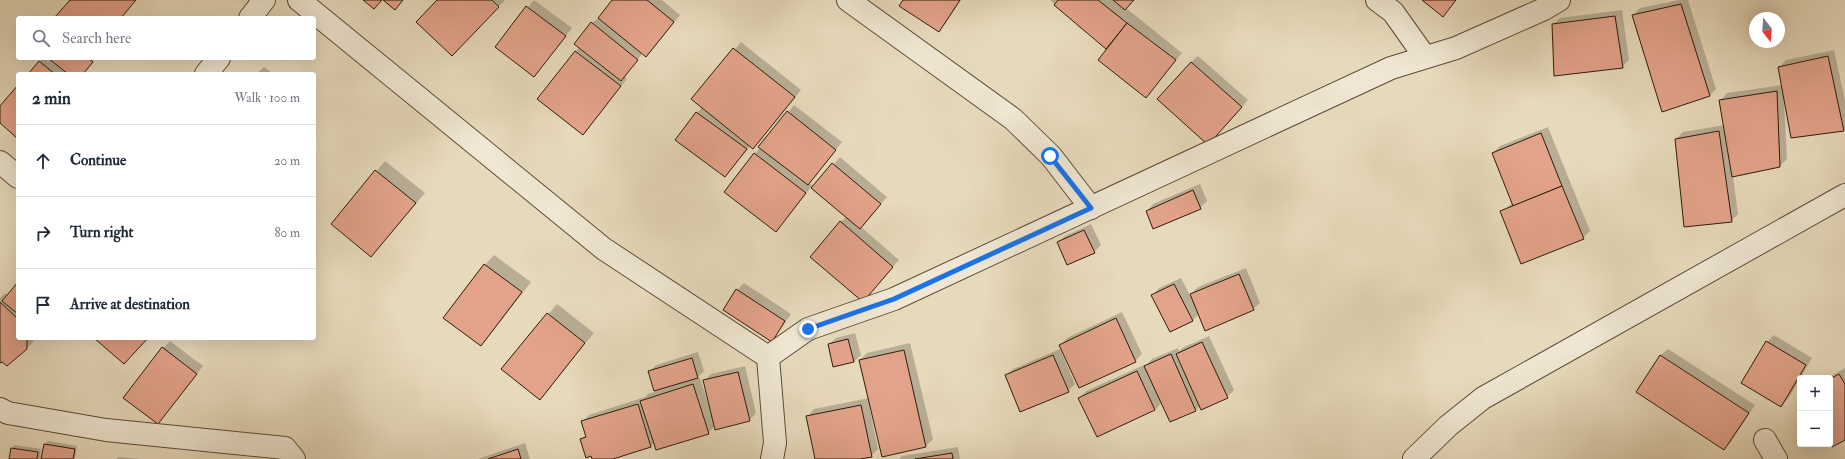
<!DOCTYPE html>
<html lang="en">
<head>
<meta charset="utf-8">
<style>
  body { margin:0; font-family:"IM FELL Double Pica",serif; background:#f6f6f7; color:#1f2937 }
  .controls { position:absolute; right:12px; bottom:12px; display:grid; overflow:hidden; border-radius:4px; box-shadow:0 4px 16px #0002 }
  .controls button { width:36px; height:36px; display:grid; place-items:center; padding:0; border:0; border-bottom:1px solid #e0e1e3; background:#fff; color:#1f2937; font:20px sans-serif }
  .compass { position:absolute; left:1749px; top:12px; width:36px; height:36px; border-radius:50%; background:#fff; box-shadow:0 4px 16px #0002; rotate:163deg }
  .stop { position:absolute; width:12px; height:12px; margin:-9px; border:3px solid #1a73e8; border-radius:50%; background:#fff }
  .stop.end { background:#1a73e8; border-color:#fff; box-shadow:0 1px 4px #0008 }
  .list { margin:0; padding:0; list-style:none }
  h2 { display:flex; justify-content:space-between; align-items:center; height:52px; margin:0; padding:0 16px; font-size:17px }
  h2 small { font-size:13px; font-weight:400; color:#747a83 }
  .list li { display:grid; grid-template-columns:26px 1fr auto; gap:12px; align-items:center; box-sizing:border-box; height:72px; padding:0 16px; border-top:1px solid #e0e1e3 }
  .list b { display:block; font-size:15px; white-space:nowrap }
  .list em { font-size:13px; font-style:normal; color:#747a83 }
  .icon { flex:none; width:22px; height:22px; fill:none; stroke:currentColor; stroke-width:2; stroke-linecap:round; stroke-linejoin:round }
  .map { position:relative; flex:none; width:1845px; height:459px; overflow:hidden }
  .search { position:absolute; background:#fff; box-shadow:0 4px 16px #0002; left:16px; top:16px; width:300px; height:44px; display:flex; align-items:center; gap:10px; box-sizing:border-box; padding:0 14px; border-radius:4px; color:#747a83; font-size:15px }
  .panel { position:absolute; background:#fff; box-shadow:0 4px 16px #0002; left:16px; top:72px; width:300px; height:268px; border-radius:4px }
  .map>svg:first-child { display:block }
</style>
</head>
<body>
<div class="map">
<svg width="1845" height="459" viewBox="0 0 1845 459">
  <rect width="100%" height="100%" fill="#e7dabc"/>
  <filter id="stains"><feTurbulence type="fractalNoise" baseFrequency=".005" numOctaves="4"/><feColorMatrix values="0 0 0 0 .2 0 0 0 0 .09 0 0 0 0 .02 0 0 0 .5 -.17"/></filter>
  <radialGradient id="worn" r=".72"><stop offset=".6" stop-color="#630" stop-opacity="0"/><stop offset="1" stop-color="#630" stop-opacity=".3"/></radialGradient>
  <g fill="#0003">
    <path d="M438,0H505L452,55Z"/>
    <path d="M534,0L572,28L534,75L496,46Z"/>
    <path d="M614,0H662L680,15L653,49L646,56L643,53L624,76L627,79L583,134L575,52L580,47L592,23L600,17Z"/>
    <path d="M904,0H961L945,24L939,31Z"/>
    <path d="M1050,0H1134L1126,8L1182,53L1146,96L1107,49Z"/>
    <path d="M1679,0H1688L1716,89L1709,96L1633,15L1640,8Z"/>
    <path d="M1622,10L1629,60L1622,67L1553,25L1560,18Z"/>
    <path d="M741,42L801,90L760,141L753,148L750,146L725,176L676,139L702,107L692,99Z"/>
    <path d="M1834,50L1845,100V129L1843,130L1784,102L1787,159L1780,166L1733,176L1738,214L1731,221L1676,139L1683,132L1725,125L1721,100L1727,93L1782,85L1779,67L1786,60Z"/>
    <path d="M1198,56L1248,100L1215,137L1191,62Z"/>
    <path d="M43,58H96L82,74H29Z"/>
    <path d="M264,67L274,74H256Z"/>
    <path d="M794,105L842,142L809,183L814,187L840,157L887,197L861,227L899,260L863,301L841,222L846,217L811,187L782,224L755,154Z"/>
    <path d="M1548,127L1590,231L1583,238L1502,211L1513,203L1493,153L1500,146Z"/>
    <path d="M385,161L425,193L371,256L332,224Z"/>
    <path d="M1200,184L1207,201L1200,208L1147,211L1153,204Z"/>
    <path d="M1091,224L1101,245L1094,252L1058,242L1065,236Z"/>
    <path d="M494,255L531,282L490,335L480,345L445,317L485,265Z"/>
    <path d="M1246,268L1260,303L1253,309L1199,314L1192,321L1153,295L1159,288L1181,278L1190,295L1198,287Z"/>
    <path d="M18,283V338H33V342L26,349L0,362V298L5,293L8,296Z"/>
    <path d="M744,283L791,314L778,333L772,340L737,290Z"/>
    <path d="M557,304L594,333L540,398L503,368Z"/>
    <path d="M1122,312L1142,354L1135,361L1061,345L1067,338Z"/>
    <path d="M855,333L861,355L854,362L829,344L836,338Z"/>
    <path d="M1774,335L1812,358L1788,399L1781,405L1767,342Z"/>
    <path d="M1209,336L1234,390L1227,397L1200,405L1196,410L1171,421L1162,402L1155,410L1080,398L1086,391L1144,365L1145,367L1152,359L1178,348L1179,351L1184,347Z"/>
    <path d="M170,341L203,366L158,423L163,348Z"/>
    <path d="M910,343L933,439L926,446L883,456L871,404L869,405L878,449L871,456L855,459H816L808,416L814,409L869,398L860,360L867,353Z"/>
    <path d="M1060,349L1075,384L1068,391L1006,376L1013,369Z"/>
    <path d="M1668,349L1755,405L1731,442L1724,448L1637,392L1661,355Z"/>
    <path d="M698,352L704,371L696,379L700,378L709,406H710L704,381L711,374L745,366L756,413L750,420L715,426L708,433L655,442L651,446L610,459H593L581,439L586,435L582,422L589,415L645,397L648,394L655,392L649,372L656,365Z"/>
    <path d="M1845,368V439L1830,443V378H1828Z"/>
    <path d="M48,441L77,446L75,459H42L45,444Z"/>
    <path d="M525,443L530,459H478Z"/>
    <path d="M15,445L41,449L40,459H10L12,448Z"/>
    <path d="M958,447L960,459H899L902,456Z"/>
    <path d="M119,457L141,459H116Z"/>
  </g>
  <g fill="#e3a38a" stroke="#2e1b09">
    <path d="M70,0H136L121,18H54Z"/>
    <path d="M363,0H382L374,9Z"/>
    <path d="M383,0H403L395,10Z"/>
    <path d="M437,0H492L499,7L452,56L416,22Z"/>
    <path d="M612,0H647L674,22L646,57L598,18Z"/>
    <path d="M903,0H960L939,32L899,6Z"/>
    <path d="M1058,0H1098L1127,23L1106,49L1054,5Z"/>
    <path d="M1113,0H1134L1125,10Z"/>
    <path d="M1422,0H1456L1443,17Z"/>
    <path d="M1681,4L1710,96L1662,112L1632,15Z"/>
    <path d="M526,6L566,36L534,77L495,47Z"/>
    <path d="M1615,16L1623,68L1554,76L1552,24Z"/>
    <path d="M591,22L638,60L621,81L574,44Z"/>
    <path d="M1127,23L1176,60L1146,98L1098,60Z"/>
    <path d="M733,48L795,97L753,149L691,99Z"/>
    <path d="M575,51L621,86L583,135L537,99Z"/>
    <path d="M1828,56L1844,131L1791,138L1778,67Z"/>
    <path d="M48,58H88L93,62L83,74H68Z"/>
    <path d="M39,61L55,74H28Z"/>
    <path d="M1191,62L1242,107L1208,145L1157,99Z"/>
    <path d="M18,85V139L0,123V106Z"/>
    <path d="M1777,91L1780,167L1732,177L1719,100Z"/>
    <path d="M787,111L836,150L808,185L758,147Z"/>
    <path d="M696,112L747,149L725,177L675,140Z"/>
    <path d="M1719,131L1732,222L1684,227L1675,139Z"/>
    <path d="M1541,133L1562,186L1513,206L1492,153Z"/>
    <path d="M754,153L806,193L776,232L724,192Z"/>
    <path d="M832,163L881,204L860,229L811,188Z"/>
    <path d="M375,170L416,203L371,257L331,224Z"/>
    <path d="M1562,186L1584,239L1521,264L1500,211Z"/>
    <path d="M1193,190L1201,209L1153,229L1146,211Z"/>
    <path d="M840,221L893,267L863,302L810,257Z"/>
    <path d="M1084,230L1095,253L1067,265L1057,242Z"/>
    <path d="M484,264L522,292L481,346L443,318Z"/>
    <path d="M1239,274L1254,310L1205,331L1190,294Z"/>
    <path d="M18,282V314L2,301Z"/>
    <path d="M1174,284L1193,321L1170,332L1151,295Z"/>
    <path d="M736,289L785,321L772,342L723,310Z"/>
    <path d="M0,302L18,319V338H25L27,340V349L7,366L2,362L0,363Z"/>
    <path d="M547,313L585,343L540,400L501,369Z"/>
    <path d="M1116,318L1136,362L1079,388L1059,345Z"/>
    <path d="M94,338H148L124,364Z"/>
    <path d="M848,339L854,362L833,367L828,344Z"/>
    <path d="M1766,341L1806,365L1781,407L1741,383Z"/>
    <path d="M1202,342L1228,398L1201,410L1176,354Z"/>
    <path d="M162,347L197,374L158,424L123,398Z"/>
    <path d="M904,350L926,447L882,457L859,360Z"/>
    <path d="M1171,354L1196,411L1170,422L1144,366Z"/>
    <path d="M1053,355L1069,392L1020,412L1005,375Z"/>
    <path d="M1660,355L1749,413L1724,450L1636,392Z"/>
    <path d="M692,358L698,378L654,391L648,371Z"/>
    <path d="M1137,371L1155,410L1097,437L1078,398Z"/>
    <path d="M738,372L750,421L715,430L703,380Z"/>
    <path d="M1839,374L1845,384V440L1832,447L1830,444V379Z"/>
    <path d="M693,384L709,434L656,450L640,401Z"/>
    <path d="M638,404L651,447L613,459H592L591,456L586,458L580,439L586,437L581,421Z"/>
    <path d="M861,405L872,457L860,459H815L806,416Z"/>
    <path d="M44,444L75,449L73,459H41Z"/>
    <path d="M11,448L38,452L37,459H9Z"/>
    <path d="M518,449L521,459H488Z"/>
    <path d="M952,453L953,459H915Z"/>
  </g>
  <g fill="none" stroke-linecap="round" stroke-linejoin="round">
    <g stroke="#5c4b36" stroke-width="24">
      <g id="minor">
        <path d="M299,0L604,249L768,357L808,329L894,299L1391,68L1456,48L1544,9L1559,0"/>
        <path d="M848,0L1013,119L1051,156L1091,208"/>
        <path d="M1377,0L1393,12L1425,57"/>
        <path d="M250,18L264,0"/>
        <path d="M206,74L219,58"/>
        <path d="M0,162L18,177"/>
        <path d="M768,357L775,443L772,459"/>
        <path d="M0,409L8,413L106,430L285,448L294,459"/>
        <path d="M1765,440L1776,459"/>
        <path d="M1414,459L1448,426L1483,398L1845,195"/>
      </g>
    </g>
    <use href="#minor" stroke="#efe7d3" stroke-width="22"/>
  </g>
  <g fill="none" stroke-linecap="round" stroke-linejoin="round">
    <path stroke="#1a73e8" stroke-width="5" d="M808,329L894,299L1091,208L1050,156"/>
  </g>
  <rect width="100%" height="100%" filter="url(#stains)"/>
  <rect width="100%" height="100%" fill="url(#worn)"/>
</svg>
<div class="controls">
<button>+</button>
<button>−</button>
</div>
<svg class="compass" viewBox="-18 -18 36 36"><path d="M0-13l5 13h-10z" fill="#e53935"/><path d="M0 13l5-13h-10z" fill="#747a83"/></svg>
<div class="stop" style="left:1050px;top:156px"></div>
<div class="stop end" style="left:808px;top:329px"></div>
<div class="search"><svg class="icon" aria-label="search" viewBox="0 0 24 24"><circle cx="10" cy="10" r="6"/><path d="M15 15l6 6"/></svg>Search here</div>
<section class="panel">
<h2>2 min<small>Walk · 100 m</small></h2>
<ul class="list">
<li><svg class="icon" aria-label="ahead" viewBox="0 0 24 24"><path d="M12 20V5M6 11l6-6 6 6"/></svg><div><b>Continue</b></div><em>20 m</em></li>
<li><svg class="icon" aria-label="right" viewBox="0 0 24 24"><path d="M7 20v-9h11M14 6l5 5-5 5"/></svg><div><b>Turn right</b></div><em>80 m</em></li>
<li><svg class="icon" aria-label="arrive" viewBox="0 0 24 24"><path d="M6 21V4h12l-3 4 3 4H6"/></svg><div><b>Arrive at destination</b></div></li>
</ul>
</section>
</div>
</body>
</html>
